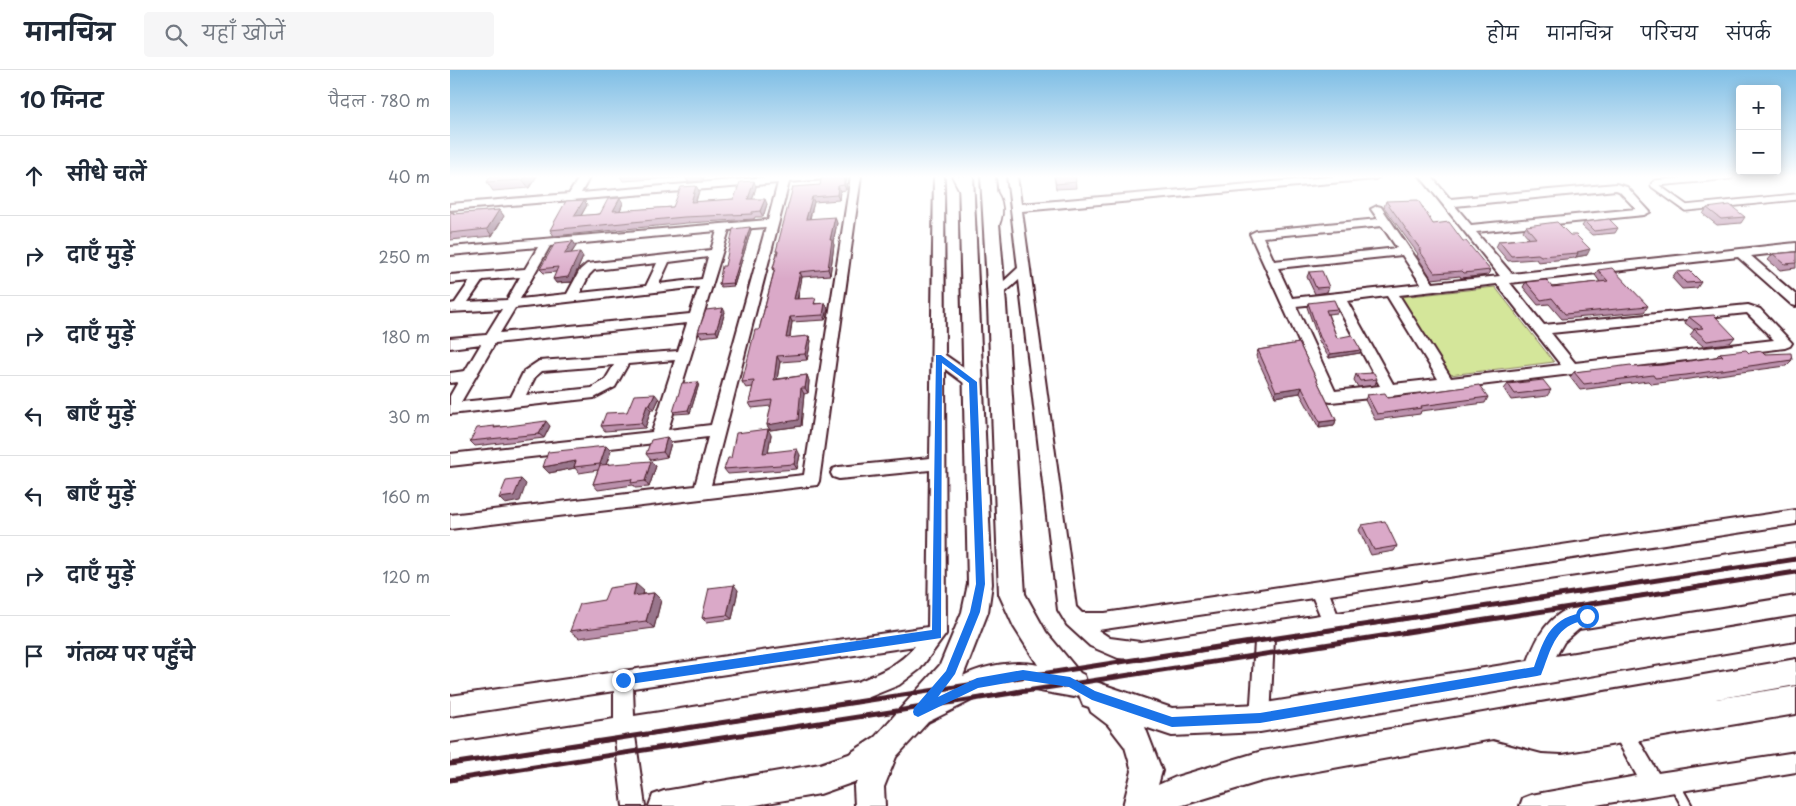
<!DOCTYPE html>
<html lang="hi">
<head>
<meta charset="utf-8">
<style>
  body { margin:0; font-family:"Playpen Sans","Playpen Sans Deva",sans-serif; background:#f6f6f7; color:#1f2937 }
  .controls { position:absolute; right:15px; top:15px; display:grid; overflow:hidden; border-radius:5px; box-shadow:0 2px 12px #0003 }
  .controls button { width:45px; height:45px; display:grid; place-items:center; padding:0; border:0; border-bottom:1px solid #e0e1e3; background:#fff; color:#1f2937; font:25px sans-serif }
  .stop { position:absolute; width:15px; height:15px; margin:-11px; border:4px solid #1a73e8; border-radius:50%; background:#fff }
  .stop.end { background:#1a73e8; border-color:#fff; box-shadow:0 1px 5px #0008 }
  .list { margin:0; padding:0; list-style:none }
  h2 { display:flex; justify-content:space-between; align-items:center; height:65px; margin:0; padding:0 20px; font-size:21px }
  h2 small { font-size:16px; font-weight:400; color:#747a83 }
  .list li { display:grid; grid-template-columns:32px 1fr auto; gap:15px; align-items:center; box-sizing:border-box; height:80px; padding:0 20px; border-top:1px solid #e0e1e3 }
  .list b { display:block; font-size:19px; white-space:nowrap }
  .list em { font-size:16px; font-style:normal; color:#747a83 }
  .icon { flex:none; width:28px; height:28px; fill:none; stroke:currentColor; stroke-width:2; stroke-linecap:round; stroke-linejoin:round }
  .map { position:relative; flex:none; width:1346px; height:736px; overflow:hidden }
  header { display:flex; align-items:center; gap:30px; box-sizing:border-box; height:70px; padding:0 25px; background:#fff; border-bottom:1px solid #e0e1e3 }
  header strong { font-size:24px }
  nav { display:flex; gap:28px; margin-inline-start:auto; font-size:18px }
  .search { width:350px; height:45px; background:#f6f6f7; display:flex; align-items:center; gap:12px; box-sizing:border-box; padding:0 18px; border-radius:5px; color:#747a83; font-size:19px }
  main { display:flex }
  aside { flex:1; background:#fff }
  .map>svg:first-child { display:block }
</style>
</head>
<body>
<header>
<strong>मानचित्र</strong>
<div class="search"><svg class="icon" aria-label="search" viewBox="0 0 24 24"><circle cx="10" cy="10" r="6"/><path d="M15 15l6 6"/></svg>यहाँ खोजें</div>
<nav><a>होम</a><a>मानचित्र</a><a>परिचय</a><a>संपर्क</a></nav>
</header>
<main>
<aside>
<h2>10 मिनट<small>पैदल · 780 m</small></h2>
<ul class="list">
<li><svg class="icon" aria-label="ahead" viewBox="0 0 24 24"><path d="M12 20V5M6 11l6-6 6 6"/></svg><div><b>सीधे चलें</b></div><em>40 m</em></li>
<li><svg class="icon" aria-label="right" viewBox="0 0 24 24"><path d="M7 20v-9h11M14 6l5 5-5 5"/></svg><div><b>दाएँ मुड़ें</b></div><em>250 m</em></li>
<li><svg class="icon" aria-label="right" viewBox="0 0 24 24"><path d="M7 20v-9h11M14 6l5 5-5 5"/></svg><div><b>दाएँ मुड़ें</b></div><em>180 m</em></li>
<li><svg class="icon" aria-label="left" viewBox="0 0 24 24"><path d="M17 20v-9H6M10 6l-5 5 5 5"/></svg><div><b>बाएँ मुड़ें</b></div><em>30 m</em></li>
<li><svg class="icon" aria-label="left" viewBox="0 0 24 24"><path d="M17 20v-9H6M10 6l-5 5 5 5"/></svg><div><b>बाएँ मुड़ें</b></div><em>160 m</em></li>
<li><svg class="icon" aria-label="right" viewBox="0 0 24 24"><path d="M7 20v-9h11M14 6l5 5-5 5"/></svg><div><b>दाएँ मुड़ें</b></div><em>120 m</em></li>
<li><svg class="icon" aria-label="arrive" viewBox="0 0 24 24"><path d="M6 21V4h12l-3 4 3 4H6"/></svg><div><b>गंतव्य पर पहुँचे</b></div></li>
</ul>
</aside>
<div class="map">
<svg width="1346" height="736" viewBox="0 0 1346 736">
  <rect width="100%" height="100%" fill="#fff"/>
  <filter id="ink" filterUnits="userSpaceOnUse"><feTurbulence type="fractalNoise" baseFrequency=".02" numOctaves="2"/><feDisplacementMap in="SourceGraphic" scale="10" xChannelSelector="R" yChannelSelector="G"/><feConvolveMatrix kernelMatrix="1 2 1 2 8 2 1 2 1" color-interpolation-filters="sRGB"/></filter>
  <g filter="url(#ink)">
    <path fill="#d4e69a" stroke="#8f8262" d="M1045,217L1104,292L1000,305L951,227Z"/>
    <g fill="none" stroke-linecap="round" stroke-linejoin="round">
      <g stroke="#4a1f2b" stroke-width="9">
        <g id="lane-far1">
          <path d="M505,106L513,121"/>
          <path d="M1280,106L1206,113L1204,115L1236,138L1346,127"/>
          <path d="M540,118C552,131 552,146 543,161"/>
        </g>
      </g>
      <g stroke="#4a1f2b" stroke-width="13">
        <path id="lane" d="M1224,713L1237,736"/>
      </g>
      <g stroke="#4a1f2b" stroke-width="4">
        <g id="street">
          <path d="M130,106H140L131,123L330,106H380L375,109L339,112L261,415L354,405L401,106H411L369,411L367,415L0,459V445L245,416L258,367L0,396V384L202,362L225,290L178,294L165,317L144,328L0,344V326L8,312L0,313V303L15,301L31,274L0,278V268L36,265L52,239L0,242V234L5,233L20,211L0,213V205L75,199L88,177L0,185V177L318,150L328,113L0,140V134L119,124ZM316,157L261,355L218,360L279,160ZM267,161L261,180L137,194L130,200L117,224L70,229L100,176ZM258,187L252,209L209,214L219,192ZM207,193L196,216L130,223L139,205L144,200ZM70,207L57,230L18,232L33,210ZM249,217L240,244L50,263L65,238ZM237,253L228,281L89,291L74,301L61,327L11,332L45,273ZM164,295L155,310L142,318L76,325L85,307L92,301Z"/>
          <path d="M484,106H494L495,285L528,308L530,312L528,316H518L495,299L496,564L470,599L449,615L407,632L185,666L195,736H173L165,669L0,694V674L164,649V621L0,646V626L478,557L480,400L389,409L383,407L381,403L383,399L389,397L480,388ZM465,576C449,595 430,603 407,612L184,646L183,618Z"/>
          <path d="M557,106H567L571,134L890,106H930L925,109L572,141L626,537L632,543H655L1346,440V454L880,525L887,543L1346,474V488L824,569L820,648L817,655L810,658L803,655L800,648L805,572L690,590L668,588L640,576L617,555L608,540L569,210L550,227L546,228L540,224L568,198ZM863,528L870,545L690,572L660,568L648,560Z"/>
          <path d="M970,106H981L1000,129L1166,114L1177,117L1200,142L1194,145L1026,162L1062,204L1346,173V181L1301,186L1346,225V236L1342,235L1288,187L1060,213L1094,255L1298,235L1310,239L1342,273L1340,276L1335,278L940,326L881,332L876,331L800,164L806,161L928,149L921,139L927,136L931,137L983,213L1050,206ZM1166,120L1169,121L1186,139L1021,155L1005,136ZM932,156L947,178L824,191L813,167ZM952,185L971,214L842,228L828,198ZM1047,214L1111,295L1001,308L949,225ZM937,226L988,309L943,314L897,231ZM885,232L930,316L885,321L846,236ZM1297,243L1324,270L1125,293L1101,263Z"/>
          <path d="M1171,649L1178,652L1208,703L1346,682V702L1140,736H1070L1073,728L1081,725L1187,706L1161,659L1164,652Z"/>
        </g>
      </g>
      <g stroke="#4a1f2b" stroke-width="4">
        <path id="secondary" d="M509,106H523L542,514L538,542L513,606C535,595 565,590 588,595L564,557L549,524L538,235L531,106H545L556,235L575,524L596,562L630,603L634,605L637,614L643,611L722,638L810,634L1078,591C1088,565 1098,546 1125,536L1346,502V524L1129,559L1114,572L1106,586L1346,547V571L810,662L722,666L695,657L712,701L708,715L726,707L812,681L1346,589V615L1266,629L1346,616V644L1112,683L1092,682L1043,669L812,711L730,736H673L682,701L675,677L658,655L641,642L639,637L633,635L629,625L624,627L573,618L530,626L478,652L446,687L434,717L435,736H405L404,717L407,711L370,724L300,736H199L203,725L214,721L370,694L399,684L425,667L490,595L512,542L518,514Z"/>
      </g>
      <use href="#lane-far1" stroke="#fff" stroke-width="5.5"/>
      <use href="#lane" stroke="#fff" stroke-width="9"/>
      <use href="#street" fill="#fff" fill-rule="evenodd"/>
      <use href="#secondary" fill="#fff" fill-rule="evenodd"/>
      <g stroke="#4a1f2b" stroke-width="5">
        <path d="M0,694L1346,489"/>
        <path d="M0,710L1346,502"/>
      </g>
    </g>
    <g fill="#bb91ac" stroke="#4a1f2b">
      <path d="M41,106H87L79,118L43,121L37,112Z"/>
      <path d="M170,106H268L254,107L253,111L238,112L235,107L173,111Z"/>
      <path d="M397,106L396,120L390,121L389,130L364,132L360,149L387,153L383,172L384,175L380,205L352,207L348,229L368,234L375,233L378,239L375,250L342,252L340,268L359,266L361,271L357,290L330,292L327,309L357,305L359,311L358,323L354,324L351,356L320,360L317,355L321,336L302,338L299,333L303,317L296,318L292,312L309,260L324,201L323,198L327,183L326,181L370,115Z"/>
      <path d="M604,106H625L626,118L606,119Z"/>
      <path d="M246,116L249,121L246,132L284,129L306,117L302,129L317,134L313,147H305L304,149L237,153L104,166L100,160L134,130L137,135L131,146L150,144L173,133L170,141L223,137Z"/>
      <path d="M936,131L983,154L1013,171L1040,200L1038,205L1011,208L1010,206L982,209L967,186L968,184L934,137Z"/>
      <path d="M1257,138L1295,147L1291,153L1267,155L1253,144Z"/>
      <path d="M49,140L54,146L42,166L0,170V143L6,144Z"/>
      <path d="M1135,152L1168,158L1165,163L1142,165L1132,156Z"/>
      <path d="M1076,156L1137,185L1126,187L1125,188L1088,192L1086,189L1058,191L1046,177L1049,171L1079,168L1073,161Z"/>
      <path d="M301,160L284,216L271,217L269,214Z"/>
      <path d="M126,176L121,184L133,187L122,212L106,213V202L94,203L90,199Z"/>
      <path d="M1346,182V198L1330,200L1318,190L1323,184Z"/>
      <path d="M1148,200L1198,236L1194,242L1112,249L1099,234L1088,235L1073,217L1076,212L1102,217L1150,212L1145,205Z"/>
      <path d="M859,202L879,217L877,222L865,224L857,207Z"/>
      <path d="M1226,202L1251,212L1247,218L1232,219L1222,208Z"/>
      <path d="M858,233L888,239L887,243L878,244L887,268L910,283L879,288L869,271L857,237Z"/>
      <path d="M275,242L268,265L251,267L248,262Z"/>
      <path d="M1239,247L1285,267L1280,273L1253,276L1240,265L1244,260L1235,253Z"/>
      <path d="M849,273L886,350L884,356L869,358L850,323L825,327L806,286L808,280Z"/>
      <path d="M1270,283H1299L1315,284L1342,290L1336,296L1232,310L1201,314L1198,311L1130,320L1120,307L1124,302L1213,295L1266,287Z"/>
      <path d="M906,304L927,309L925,315L908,317L904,310Z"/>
      <path d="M249,314L240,343L225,344L223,342Z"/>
      <path d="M1058,314L1101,320L1097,326L1061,330L1054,319Z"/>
      <path d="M917,325L938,328L1038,327L1035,333L971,341L970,344L925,350L915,330Z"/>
      <path d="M209,329L204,340H201L195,358L155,361L151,356L177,342Z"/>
      <path d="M100,356L94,368L25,376L20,371L46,357Z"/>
      <path d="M321,365L318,382L350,385L347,399L278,404L274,399L281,388Z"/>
      <path d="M217,367L221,373L217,387L201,390L196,384Z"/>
      <path d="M161,381L156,395L206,396L199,417L185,418L183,415L148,420L143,414L148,400L129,403L125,398L99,403Z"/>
      <path d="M912,455L947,476L944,481L921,485L909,460Z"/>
      <path d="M288,520L282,549L256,552L252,548Z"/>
      <path d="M194,521L193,524L204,523L211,530L204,558L129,568L120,561L154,530Z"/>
    </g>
    <g fill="#99768c" stroke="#4a1f2b">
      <path d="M76,106H87L79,118L73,110Z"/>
      <path d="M250,106H254L253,111Z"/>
      <path d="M394,106H397L396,120L394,115Z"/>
      <path d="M304,111L306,117L301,135L298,129Z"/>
      <path d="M246,116L249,121L243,138L241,132Z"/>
      <path d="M388,116L390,121L389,130L387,125Z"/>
      <path d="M362,127L364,132L358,154L356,149Z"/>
      <path d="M170,128L173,133L167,147L163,141Z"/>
      <path d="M315,129L317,134L313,147L310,141Z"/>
      <path d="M134,130L137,135L127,152L124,146Z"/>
      <path d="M49,140L54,146L42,166L37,159Z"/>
      <path d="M385,147L387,153L383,172L384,175L380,205L378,199L380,170Z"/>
      <path d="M300,157L301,160L284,216L283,213Z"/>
      <path d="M123,171L126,176L117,189L114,184Z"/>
      <path d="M1140,179L1137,185L1126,187L1128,183L1127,182Z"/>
      <path d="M130,182L133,187L122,212L106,213L103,209Z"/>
      <path d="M350,202L352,207L346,235L344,229Z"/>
      <path d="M375,233L378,239L375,250L373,245Z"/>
      <path d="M273,238L275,242L268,265L266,261Z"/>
      <path d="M340,247L342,252L339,274L336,268Z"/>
      <path d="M359,266L361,271L357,290L355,284Z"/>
      <path d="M911,280L910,283L879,288L880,284Z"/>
      <path d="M327,286L330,292L326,315L324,310Z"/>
      <path d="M357,305L359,311L358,323L355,318Z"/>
      <path d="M248,312L249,314L240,343L238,340Z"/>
      <path d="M852,317L850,323L825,327L826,321Z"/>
      <path d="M351,318L354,324L351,356L320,360L317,355Z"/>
      <path d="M205,324L209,329L204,340L200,335Z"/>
      <path d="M197,335L201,340L195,358L191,353Z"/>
      <path d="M886,350L884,356L869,358L870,352Z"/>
      <path d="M96,351L100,356L94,368L89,364Z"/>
      <path d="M318,359L321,365L317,388L313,383Z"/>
      <path d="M217,367L221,373L217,387L213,382Z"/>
      <path d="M156,376L161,381L154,400L150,394Z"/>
      <path d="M347,379L350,385L347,399L344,394Z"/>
      <path d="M126,391L124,397L125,398L99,403L93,397Z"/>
      <path d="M201,391L206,396L199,417L195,411Z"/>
      <path d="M71,409L76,414L70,431L55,434L49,428Z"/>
      <path d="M186,514L194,521L190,533L183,526Z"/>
      <path d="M284,515L288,520L282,549L277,545Z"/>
      <path d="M204,523L211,530L204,558L196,551Z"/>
    </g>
    <g fill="#daa9c8" stroke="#4a1f2b">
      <path d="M41,106H76L73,110L37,112Z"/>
      <path d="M372,106H394V115L388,116L387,125L362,127L356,149L385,147L380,170H382L378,199L350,202L344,229L366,228L364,234L375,233L373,245L340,247L336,268L359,266L355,284L327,286L324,310L357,305L355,318H351L348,350L317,355L322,330L299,333L304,311L292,312L305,260H309L325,198H323L328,181H326L343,117L370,115Z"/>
      <path d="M604,106H625L626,112L606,114Z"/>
      <path d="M304,111L298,129H315L310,141L302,142V144L234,147L100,160L116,131L134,130L124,146L150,144L158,129L170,128L163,141L223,137L231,117L246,116L241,132L284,129L290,112Z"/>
      <path d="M968,130L983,154L999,152L1013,171H1016L1040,200L1014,203L1012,201L985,203L969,180H971L936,131Z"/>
      <path d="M1280,135L1295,147L1271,149L1257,138Z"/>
      <path d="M49,140L37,159L0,163V143L4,142L3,144Z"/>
      <path d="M1159,149L1168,158L1144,161L1135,152Z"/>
      <path d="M1107,152L1120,165H1126L1140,179L1127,182L1128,183L1091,186L1088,184L1061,186L1049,171L1086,168L1076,156Z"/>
      <path d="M300,157L283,213L269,214L272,196H275L283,159Z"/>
      <path d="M123,171L114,184L130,182L118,207L103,209L108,197L90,199L105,173Z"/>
      <path d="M1346,182V193L1335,194L1323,184Z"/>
      <path d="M1162,198L1198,236L1115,244L1102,228L1091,230L1076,212L1096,210L1102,217L1158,211L1148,200Z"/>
      <path d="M872,201L879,217L866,218L859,202Z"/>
      <path d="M1240,201L1251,212L1236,213L1226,202Z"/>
      <path d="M884,230L888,239L876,240L887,268L902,265L911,280L880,284L870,267L858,233Z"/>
      <path d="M273,238L266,261L248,262L256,240Z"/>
      <path d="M1264,245L1285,267L1257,271L1244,259L1253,258L1239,247Z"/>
      <path d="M849,273L886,350L870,352L852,317L826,321L808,280Z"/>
      <path d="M1296,280L1299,283L1312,281L1315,284L1341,283L1342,290L1236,305L1205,308L1203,305L1134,314L1124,302L1181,295L1183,297L1213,295L1273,286L1270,283Z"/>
      <path d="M924,303L927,309L910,311L906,304Z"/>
      <path d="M1093,310L1101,320L1065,324L1058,314Z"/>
      <path d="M248,312L238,340L223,342L232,313Z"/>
      <path d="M1029,315L1038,327L971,336L972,338L927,344L917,325L935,323L938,328Z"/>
      <path d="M205,324L200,335H197L191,353L151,356L156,343L177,342L184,325Z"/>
      <path d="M96,351L89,364L20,371L27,358L45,356L44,358Z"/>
      <path d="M318,359L313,383L347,379L344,394L274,399L278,388H281L286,363Z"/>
      <path d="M217,367L213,382L196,384L201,370Z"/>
      <path d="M156,376L150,394L124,397L126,391L93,397L98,382Z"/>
      <path d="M201,391L195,411L181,413L182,409L143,414L150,395Z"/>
      <path d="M71,409L64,426L49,428L56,411Z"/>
      <path d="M935,451L947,476L924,480L912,455Z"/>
      <path d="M186,514L183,526L204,523L196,551L120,561L130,534L154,530L159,518Z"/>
      <path d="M284,515L277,545L252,548L259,518Z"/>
    </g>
  </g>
  <linearGradient id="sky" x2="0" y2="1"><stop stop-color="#7fbee5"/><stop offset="0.51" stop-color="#fff"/><stop offset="1" stop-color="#fff" stop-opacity="0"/></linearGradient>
  <rect width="1346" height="209" fill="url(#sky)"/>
  <path fill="#1a73e8" d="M486,285H491L527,312L535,514L530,542L505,604L488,627L527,608L573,600L620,607L645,621L722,647L810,643L1084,597C1095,566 1101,547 1137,542L1142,546L1141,549C1136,551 1130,551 1125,553C1103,561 1099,586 1091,605L1087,606L810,653L722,657L642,630L619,617L573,610L528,618L468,647L464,645L463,642L464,638L496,601L520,542L526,514L519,313L492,293L491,568L173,615L169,614L168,610L169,607L173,605L482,560Z"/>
</svg>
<div class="controls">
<button>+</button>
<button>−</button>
</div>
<div class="stop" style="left:1137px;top:546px"></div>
<div class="stop end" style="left:173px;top:610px"></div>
</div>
</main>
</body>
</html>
